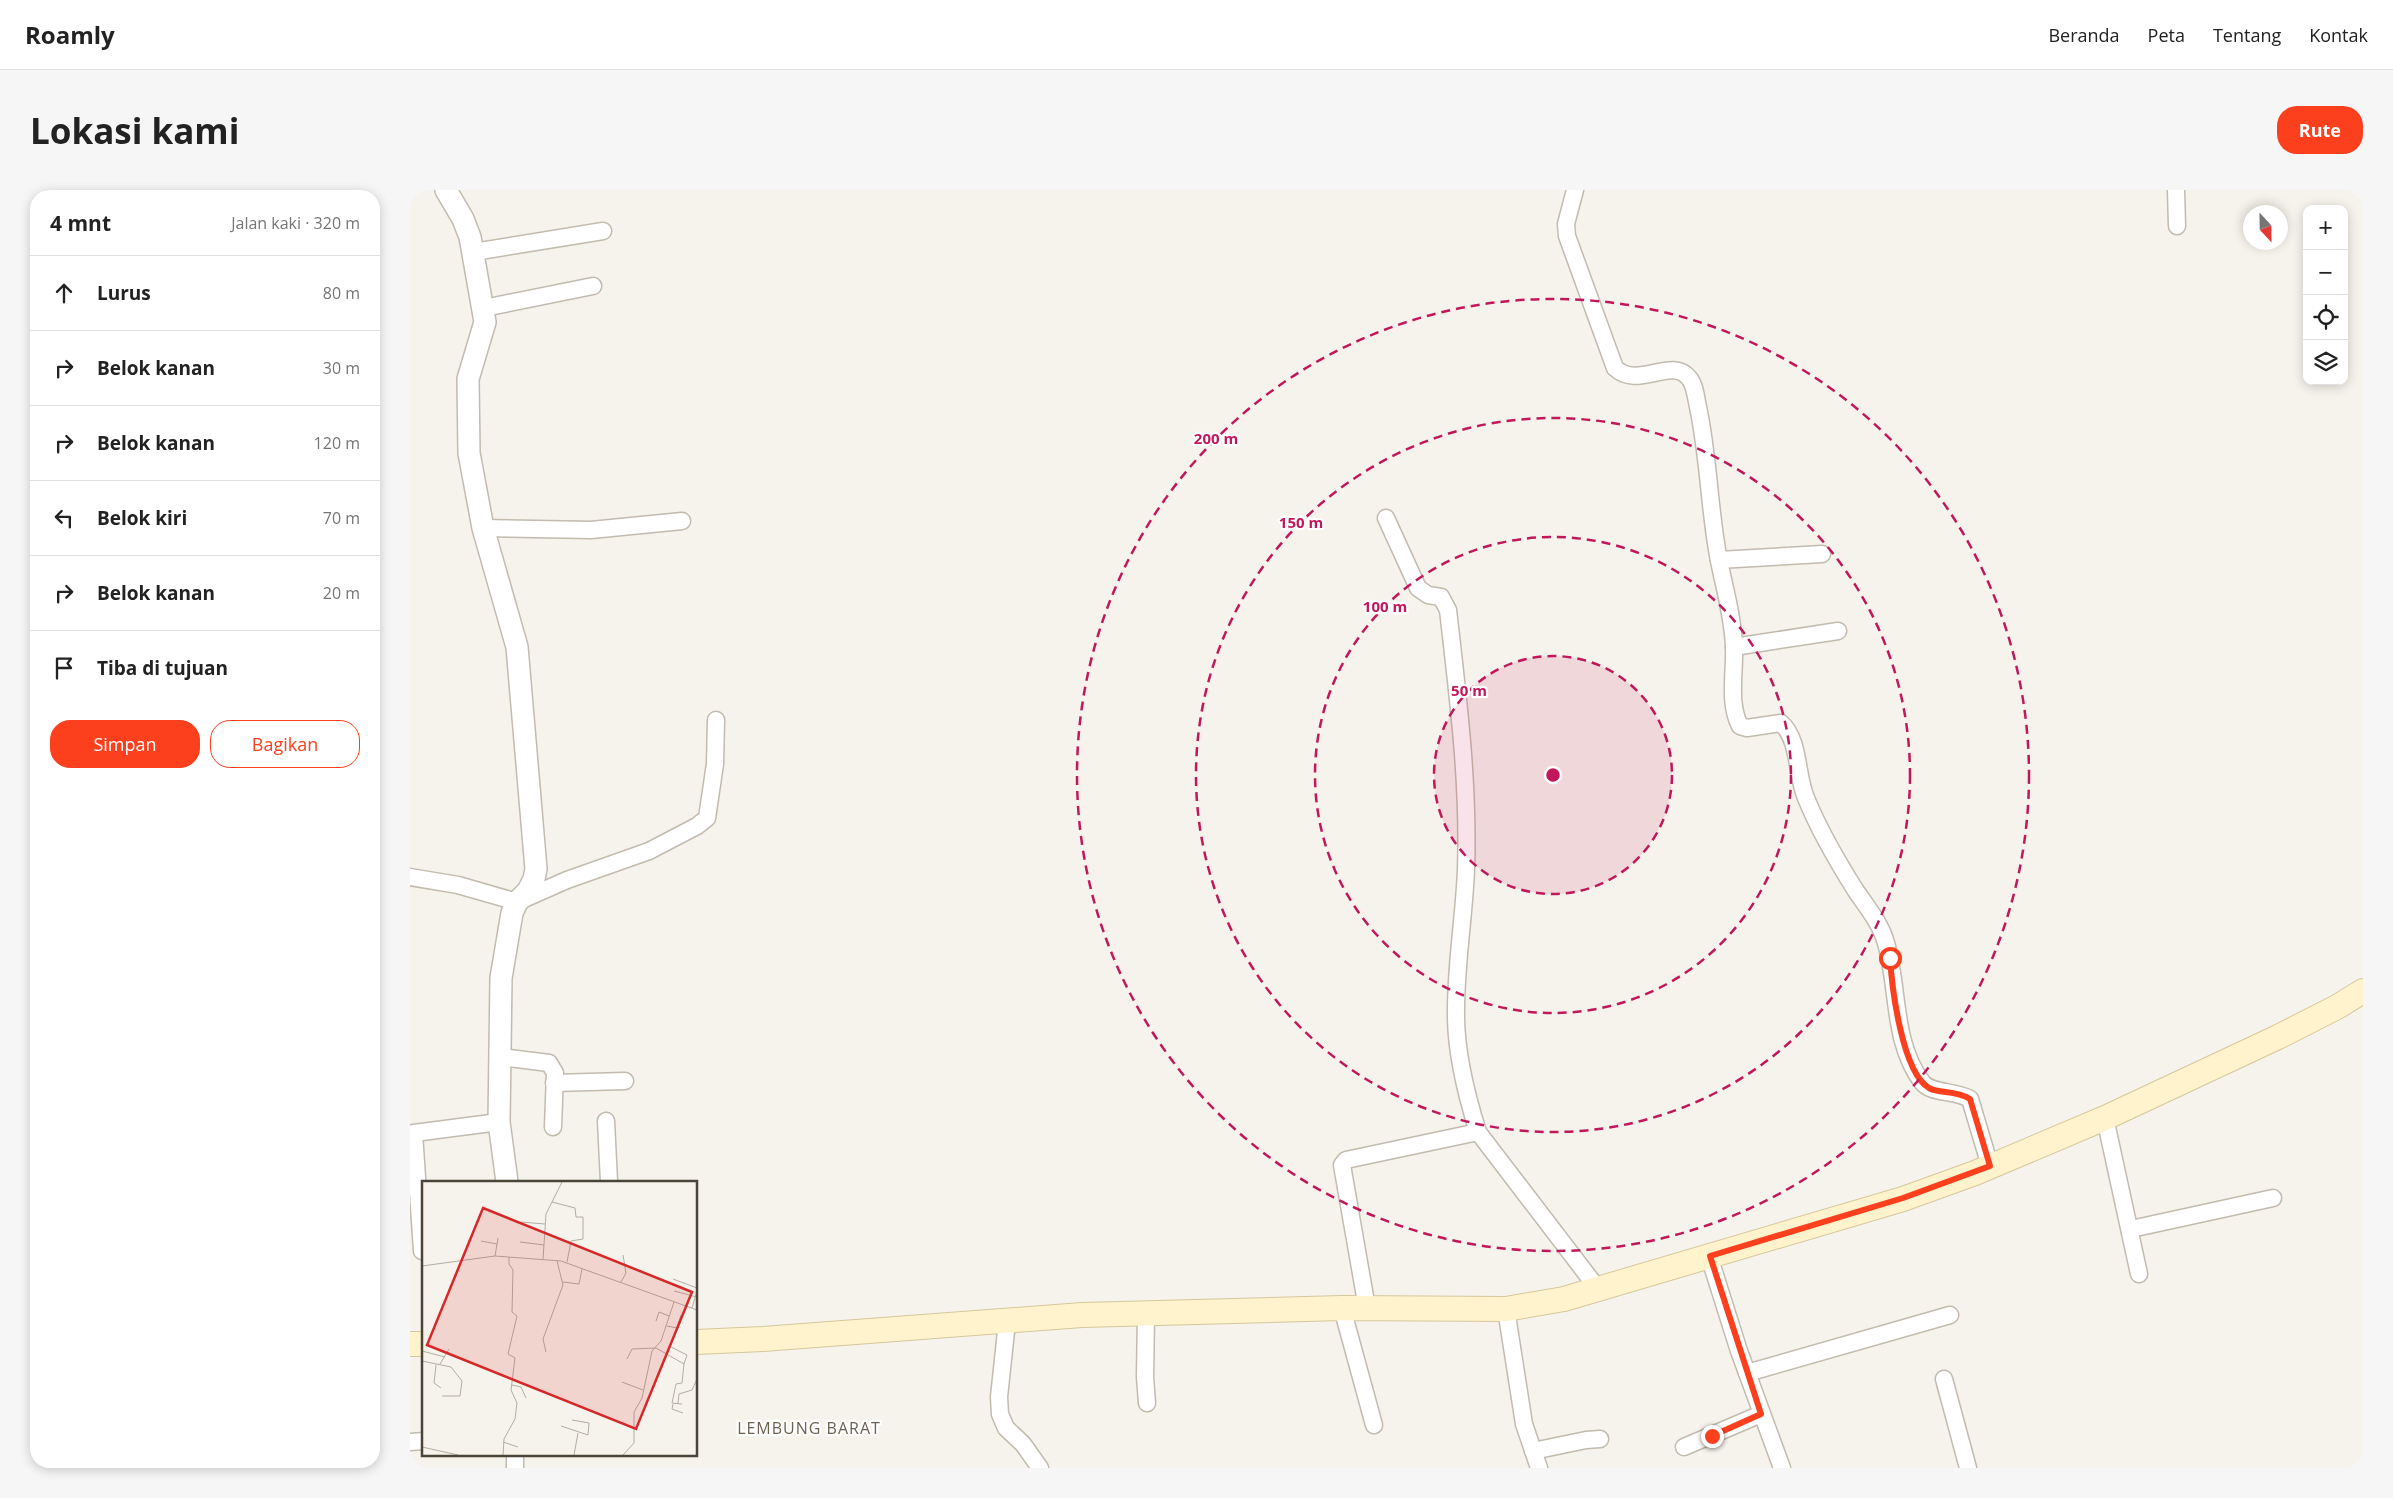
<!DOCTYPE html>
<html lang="id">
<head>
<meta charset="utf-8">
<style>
  body { margin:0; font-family:"Open Sans",sans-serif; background:#f6f6f6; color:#222 }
  .controls { position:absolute; right:15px; top:15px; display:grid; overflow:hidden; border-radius:10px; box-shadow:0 2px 12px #0003 }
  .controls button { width:45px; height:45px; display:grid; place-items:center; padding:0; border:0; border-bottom:1px solid #e0e0e0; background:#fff; color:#222; font:25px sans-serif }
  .compass { position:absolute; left:1833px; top:15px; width:45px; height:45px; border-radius:50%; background:#fff; box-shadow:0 2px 12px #0003; rotate:158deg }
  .stop { position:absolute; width:15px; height:15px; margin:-11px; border:4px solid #fc3f1d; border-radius:50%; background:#fff }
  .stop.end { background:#fc3f1d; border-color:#fff; box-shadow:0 1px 5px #0008 }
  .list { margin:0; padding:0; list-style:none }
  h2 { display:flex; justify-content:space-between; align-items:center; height:65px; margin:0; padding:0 20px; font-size:21px }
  h2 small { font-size:16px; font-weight:400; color:#767676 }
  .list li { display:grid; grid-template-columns:32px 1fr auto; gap:15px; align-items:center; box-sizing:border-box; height:75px; padding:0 20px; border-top:1px solid #e0e0e0 }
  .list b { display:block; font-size:19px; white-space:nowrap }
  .list em { font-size:16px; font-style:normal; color:#767676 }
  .actions { display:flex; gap:10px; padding:15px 20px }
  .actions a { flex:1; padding:11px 0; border:1px solid #fc3f1d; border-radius:20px; text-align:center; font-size:18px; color:#fc3f1d }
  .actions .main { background:#fc3f1d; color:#fff }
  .icon { flex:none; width:28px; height:28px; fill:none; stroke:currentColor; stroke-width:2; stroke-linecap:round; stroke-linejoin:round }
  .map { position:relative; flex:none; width:1953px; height:1278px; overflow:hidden; border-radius:20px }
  header { display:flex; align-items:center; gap:30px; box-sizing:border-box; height:70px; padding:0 25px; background:#fff; border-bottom:1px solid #e0e0e0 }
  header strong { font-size:24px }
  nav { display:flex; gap:28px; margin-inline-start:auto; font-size:18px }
  .intro { display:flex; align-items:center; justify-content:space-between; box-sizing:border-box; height:120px; padding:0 30px }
  h1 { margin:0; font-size:35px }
  .button { padding:12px 22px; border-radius:20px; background:#fc3f1d; color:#fff; font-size:18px; font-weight:700 }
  main { display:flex; gap:30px; padding:0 30px }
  aside { flex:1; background:#fff; border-radius:20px; box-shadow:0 2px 12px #0003 }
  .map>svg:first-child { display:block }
</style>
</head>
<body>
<header>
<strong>Roamly</strong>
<nav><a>Beranda</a><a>Peta</a><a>Tentang</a><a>Kontak</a></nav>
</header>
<div class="intro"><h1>Lokasi kami</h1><a class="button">Rute</a></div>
<main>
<aside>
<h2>4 mnt<small>Jalan kaki · 320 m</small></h2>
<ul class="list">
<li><svg class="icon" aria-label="ahead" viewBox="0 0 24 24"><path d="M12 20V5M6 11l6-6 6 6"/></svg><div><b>Lurus</b></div><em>80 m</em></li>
<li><svg class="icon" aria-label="right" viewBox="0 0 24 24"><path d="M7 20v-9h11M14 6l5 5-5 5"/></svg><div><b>Belok kanan</b></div><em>30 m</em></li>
<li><svg class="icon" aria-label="right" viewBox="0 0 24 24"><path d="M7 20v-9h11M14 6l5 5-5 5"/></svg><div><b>Belok kanan</b></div><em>120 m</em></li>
<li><svg class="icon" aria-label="left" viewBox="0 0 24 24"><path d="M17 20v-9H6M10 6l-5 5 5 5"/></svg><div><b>Belok kiri</b></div><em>70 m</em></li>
<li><svg class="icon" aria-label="right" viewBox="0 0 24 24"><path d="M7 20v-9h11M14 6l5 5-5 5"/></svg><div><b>Belok kanan</b></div><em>20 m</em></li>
<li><svg class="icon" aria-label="arrive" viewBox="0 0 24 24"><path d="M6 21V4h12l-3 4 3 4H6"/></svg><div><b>Tiba di tujuan</b></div></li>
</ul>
<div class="actions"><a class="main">Simpan</a><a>Bagikan</a></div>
</aside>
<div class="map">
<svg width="1953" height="1278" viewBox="0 0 1953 1278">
  <rect width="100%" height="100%" fill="#f6f3ec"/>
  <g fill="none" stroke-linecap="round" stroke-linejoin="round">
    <g stroke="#c2bbae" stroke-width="19">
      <g id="minor">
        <path d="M1165,0L1156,34L1157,46L1205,178C1228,200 1262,166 1279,188C1285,195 1286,208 1288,217C1299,268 1299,320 1309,371C1315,400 1323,428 1324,457C1325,483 1318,513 1330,536L1337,538L1371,533C1390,550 1386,585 1396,608C1409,640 1427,671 1446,701C1457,717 1471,734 1476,753C1489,798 1482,852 1512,892C1521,904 1544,900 1560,909L1580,976"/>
        <path d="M1766,0L1767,36"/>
        <path d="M64,62L193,41"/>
        <path d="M74,118L183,96"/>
        <path d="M976,328L1008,398L1018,405L1031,407L1038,420C1048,507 1059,593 1056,680C1054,727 1046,773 1046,820C1045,860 1056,904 1068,942L1188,1099"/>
        <path d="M73,338L181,340L272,331"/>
        <path d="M1309,370L1412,364"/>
        <path d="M1324,457L1428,441"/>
        <path d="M0,687L48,695L107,712L157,690L239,661L287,636L297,628L305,574L306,530"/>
        <path d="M91,867L139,873L145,883L143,937"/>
        <path d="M144,893L215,891"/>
        <path d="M1695,928L1729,1084"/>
        <path d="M196,931L199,992"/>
        <path d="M1721,1039L1863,1008"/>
        <path d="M12,1061L4,943L89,932"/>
        <path d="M1299,1066L1329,1161L1372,1278"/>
        <path d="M932,1118L964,1235"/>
        <path d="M957,1118L932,975L936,970L1068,942"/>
        <path d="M1096,1119L1114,1234L1129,1278"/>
        <path d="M736,1125L735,1187L737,1213"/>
        <path d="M597,1132L589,1207L590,1224L596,1238L613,1254L630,1278"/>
        <path d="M1337,1183L1540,1125"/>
        <path d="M1534,1189L1558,1278"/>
        <path d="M0,1252L14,1251"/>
        <path d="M1274,1257L1351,1224"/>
        <path d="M1123,1261L1176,1250L1190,1249"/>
        <path d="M105,1264V1278"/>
      </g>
    </g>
    <g stroke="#c2bbae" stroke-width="24">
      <path id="tertiary" d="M36,0L53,29L60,47L75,132L58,189L59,263L73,338L107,457L126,679L124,689L118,701L107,712L102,723L91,788L89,932L97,992"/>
    </g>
    <g stroke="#d6c79b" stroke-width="26">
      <g id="secondary">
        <path d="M286,1152L353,1149L672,1125L932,1118L1096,1119L1154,1109L1493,1009L1565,983L1695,928L1868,847L1927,817L1953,801"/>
        <path d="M0,1154H14"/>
      </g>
    </g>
    <use href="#minor" stroke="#fff" stroke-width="16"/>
    <use href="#tertiary" stroke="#fff" stroke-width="21"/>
    <use href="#secondary" stroke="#fff3cd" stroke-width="24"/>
  </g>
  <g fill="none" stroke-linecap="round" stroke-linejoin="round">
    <path stroke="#fc3f1d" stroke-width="6" d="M1302,1246L1351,1224L1300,1066L1493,1008L1580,976L1560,909C1545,900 1530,904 1519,898C1492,882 1482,798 1480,768"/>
  </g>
  <circle cx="1143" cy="585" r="119" fill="#c2185b" fill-opacity=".12"/>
  <g fill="none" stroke="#c2185b" stroke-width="2.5" stroke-dasharray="9 6">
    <circle cx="1143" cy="585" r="119"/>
    <circle cx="1143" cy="585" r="238"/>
    <circle cx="1143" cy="585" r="357"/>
    <circle cx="1143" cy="585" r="476"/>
  </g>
  <g text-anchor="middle" stroke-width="4.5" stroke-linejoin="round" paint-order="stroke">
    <g font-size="16" letter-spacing="1" fill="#6e6250" stroke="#fff">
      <text x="399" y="1244">LEMBUNG BARAT</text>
    </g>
  </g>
  <g transform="translate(12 991)">
    <rect width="275" height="275" fill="#f6f3ec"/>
    <path fill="none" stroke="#b2ada4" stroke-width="1" d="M130,21L153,27L154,36H161V58L149,60L145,81M99,41L123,43M59,60L75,63M98,61L122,64M73,75L76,57M121,78L124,33L140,1M0,85L73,75L139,80L275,129M251,98L275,107M141,101L157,103L160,88M199,101L204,92L201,74M252,110L275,116M270,127L275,110M234,140L237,131L247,135M245,145L255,147L259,134M249,166L265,174L262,183M0,170L23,176M124,171L121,158L141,104L135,80M205,178L210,168L234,167L262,183L260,202L254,203L250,222L260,223M0,180L29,186L40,200L38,215H20M18,183L27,168M14,184L12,202L19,207M200,201L221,209M90,204L99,206L104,217M256,222L257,213L270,209L275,198M251,223L250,228L261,232M139,245L166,254L167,242L150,239M81,261L96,266M0,266L36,274M81,274L82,258L93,238L95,222L89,209L93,177L86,173L95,135L90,131L91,89L87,83V76M152,274L156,252M201,274L212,262V231L220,217L230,170L239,160L252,121"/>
    <path fill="#d62828" fill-opacity="0.15" stroke="#d62828" stroke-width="2.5" d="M61,27L270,111L214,248L5,164Z"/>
    <rect width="275" height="275" fill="none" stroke="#4b4439" stroke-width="2.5"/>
  </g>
  <circle cx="1143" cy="585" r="8" fill="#c2185b" stroke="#fff" stroke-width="2.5"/>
  <g font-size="15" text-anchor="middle" font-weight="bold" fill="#c2185b" stroke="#fff" stroke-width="4.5" stroke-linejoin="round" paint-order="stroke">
    <text x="806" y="254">200 m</text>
    <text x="891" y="338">150 m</text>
    <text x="975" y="422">100 m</text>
    <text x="1059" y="506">50 m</text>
  </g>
</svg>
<div class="controls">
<button>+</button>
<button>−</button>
<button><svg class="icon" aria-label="locate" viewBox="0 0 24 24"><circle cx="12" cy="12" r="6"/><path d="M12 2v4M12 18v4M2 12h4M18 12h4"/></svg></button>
<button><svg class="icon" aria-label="layers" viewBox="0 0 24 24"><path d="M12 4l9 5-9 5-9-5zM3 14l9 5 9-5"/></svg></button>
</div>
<svg class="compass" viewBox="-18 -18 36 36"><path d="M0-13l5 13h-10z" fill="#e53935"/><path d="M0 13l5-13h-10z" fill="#767676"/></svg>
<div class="stop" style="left:1480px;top:768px"></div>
<div class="stop end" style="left:1302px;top:1246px"></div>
</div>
</main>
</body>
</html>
